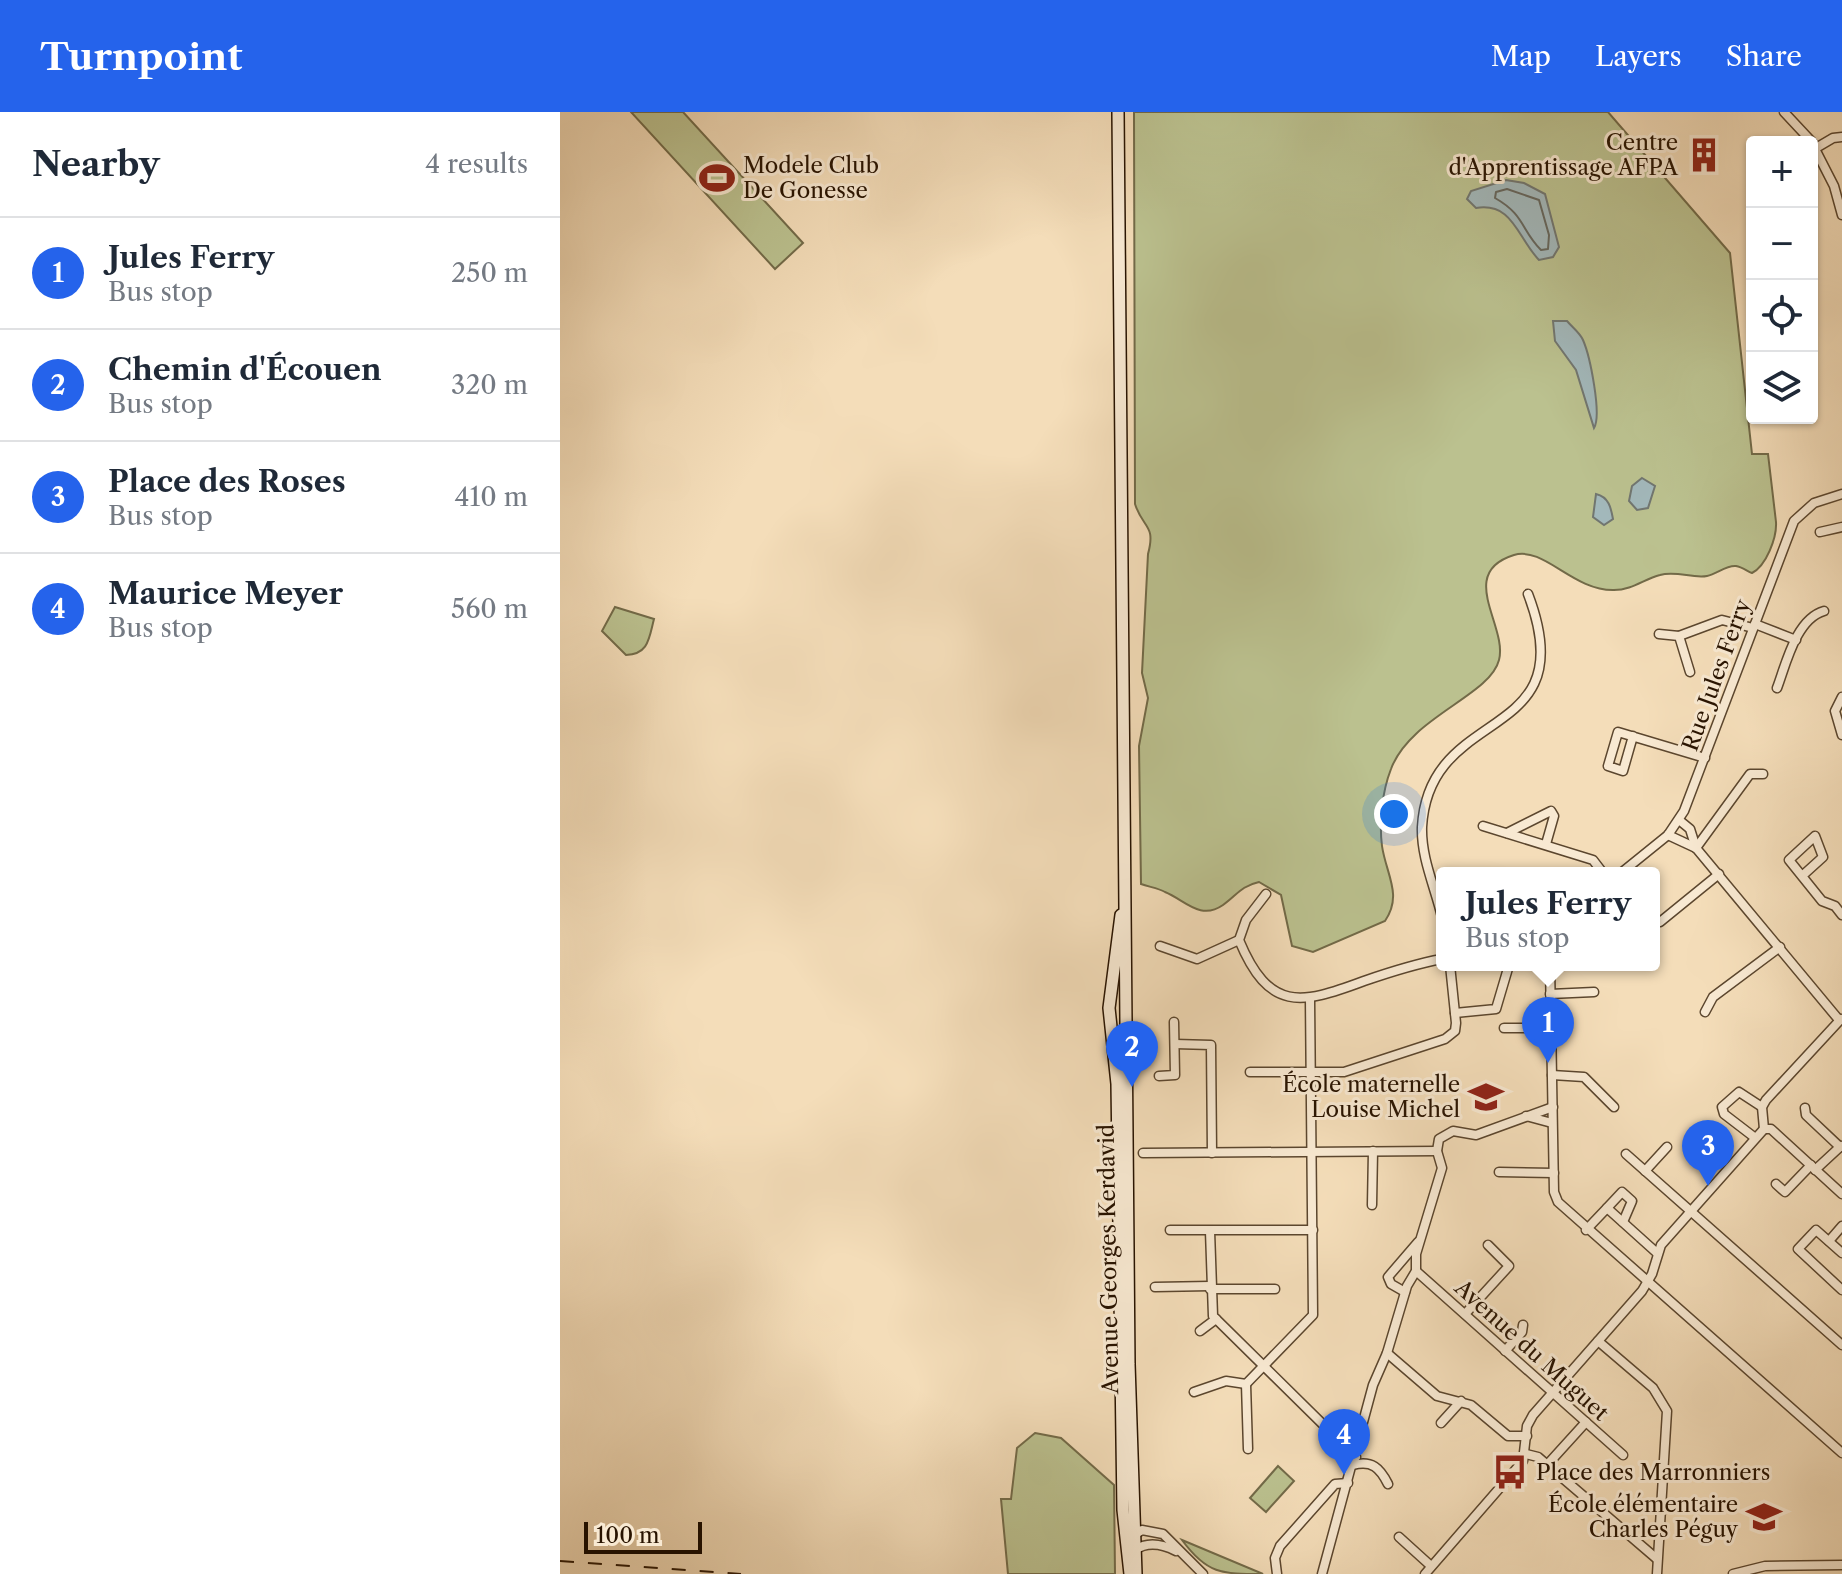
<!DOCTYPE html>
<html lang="en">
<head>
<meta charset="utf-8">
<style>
  body { margin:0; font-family:"Libre Caslon Text",serif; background:#f6f6f7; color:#1f2937 }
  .controls { position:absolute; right:24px; top:24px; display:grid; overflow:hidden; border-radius:8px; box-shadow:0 2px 6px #0004 }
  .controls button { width:72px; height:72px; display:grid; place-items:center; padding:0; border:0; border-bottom:2px solid #e0e1e3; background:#fff; color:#1f2937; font:40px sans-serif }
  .scale { position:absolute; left:24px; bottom:20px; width:118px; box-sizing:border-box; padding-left:8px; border:4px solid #281300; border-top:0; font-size:22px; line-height:28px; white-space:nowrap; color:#281300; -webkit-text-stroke:6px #f8e9d2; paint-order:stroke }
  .you { position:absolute; left:834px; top:702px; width:28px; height:28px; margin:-20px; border:6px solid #fff; border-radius:50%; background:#1a73e8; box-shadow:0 0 0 12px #1a73e833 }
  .badge { display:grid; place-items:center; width:52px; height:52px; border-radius:50%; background:#2563eb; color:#fff; font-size:26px; font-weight:700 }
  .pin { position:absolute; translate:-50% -66px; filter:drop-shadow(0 2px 4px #0008) }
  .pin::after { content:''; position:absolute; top:42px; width:28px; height:24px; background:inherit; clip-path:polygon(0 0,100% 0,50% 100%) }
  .popup { position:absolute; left:876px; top:755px; width:224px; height:104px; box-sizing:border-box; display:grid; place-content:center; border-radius:8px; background:#fff; filter:drop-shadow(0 2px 6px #0005); font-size:26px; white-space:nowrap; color:#747a83 }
  .popup b { font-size:30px; color:#1f2937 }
  .popup::after { content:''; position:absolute; left:50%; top:100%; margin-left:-16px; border:16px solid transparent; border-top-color:#fff }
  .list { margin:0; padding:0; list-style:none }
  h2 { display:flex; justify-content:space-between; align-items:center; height:104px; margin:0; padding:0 32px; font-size:34px }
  h2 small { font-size:26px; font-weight:400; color:#747a83 }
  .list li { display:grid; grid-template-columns:52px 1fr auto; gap:24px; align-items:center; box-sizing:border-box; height:112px; padding:0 32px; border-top:2px solid #e0e1e3 }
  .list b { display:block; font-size:30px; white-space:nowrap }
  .list p { margin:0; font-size:26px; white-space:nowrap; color:#747a83 }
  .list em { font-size:26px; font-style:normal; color:#747a83 }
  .icon { flex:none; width:44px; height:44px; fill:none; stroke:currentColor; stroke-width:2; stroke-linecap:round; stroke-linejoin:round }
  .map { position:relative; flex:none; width:1282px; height:1462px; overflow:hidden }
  header { display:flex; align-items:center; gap:48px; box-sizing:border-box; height:112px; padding:0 40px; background:#2563eb; color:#fff }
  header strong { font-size:38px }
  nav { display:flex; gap:44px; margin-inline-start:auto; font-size:28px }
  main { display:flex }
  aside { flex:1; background:#fff }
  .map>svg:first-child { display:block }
</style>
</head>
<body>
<header>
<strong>Turnpoint</strong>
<nav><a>Map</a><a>Layers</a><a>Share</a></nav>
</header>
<main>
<aside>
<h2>Nearby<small>4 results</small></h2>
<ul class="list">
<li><span class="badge">1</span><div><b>Jules Ferry</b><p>Bus stop</p></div><em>250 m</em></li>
<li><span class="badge">2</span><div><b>Chemin d'Écouen</b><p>Bus stop</p></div><em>320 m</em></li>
<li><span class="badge">3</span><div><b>Place des Roses</b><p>Bus stop</p></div><em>410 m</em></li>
<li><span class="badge">4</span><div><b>Maurice Meyer</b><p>Bus stop</p></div><em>560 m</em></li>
</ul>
</aside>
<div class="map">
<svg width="1282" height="1462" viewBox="0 0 1282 1462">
  <rect width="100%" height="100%" fill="#f4ddb9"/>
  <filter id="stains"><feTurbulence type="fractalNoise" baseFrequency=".0025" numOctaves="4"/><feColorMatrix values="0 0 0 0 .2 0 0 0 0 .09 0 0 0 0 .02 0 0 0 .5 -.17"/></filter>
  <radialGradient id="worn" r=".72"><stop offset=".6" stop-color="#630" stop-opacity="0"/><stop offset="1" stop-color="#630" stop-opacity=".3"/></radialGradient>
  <g fill="#bbc18f" stroke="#726a48" stroke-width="2">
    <path d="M71,0H123L243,131L215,157Z"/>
    <path d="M574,0H1048L1170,141L1192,342H1208L1216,410C1217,426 1206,454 1192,461C1187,459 1182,455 1176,454C1166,453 1157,462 1147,464C1133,467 1116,458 1100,463C1084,467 1072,478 1054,478C1013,479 984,434 954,443C896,461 948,514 939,548C930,584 850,605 831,657C822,680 819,710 822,734C826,762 843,783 825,809L753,840L732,834L721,783L699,770C681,774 677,783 663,793C640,809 625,788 605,780C598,776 589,775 581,772L579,634L588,586L582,561L588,442C596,412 583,417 575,392Z"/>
    <path d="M55,495L94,507C89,526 89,542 66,543L42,519Z"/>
    <path d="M475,1321L501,1326L554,1373L555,1462H448L441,1387H451L457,1336Z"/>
    <path d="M718,1354L734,1369L706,1400L690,1386Z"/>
    <path d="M622,1428L703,1462C661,1462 647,1462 622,1428Z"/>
  </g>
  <g fill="#a2b8bb" stroke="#717670" stroke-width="2">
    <path d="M946,68L964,71L985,82L999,135L993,145L979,148C957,125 953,90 916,96L907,87L911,79Z"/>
    <path d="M993,209H1007C1012,215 1020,221 1023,228C1030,244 1042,303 1034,316L1016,258L995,229Z"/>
    <path d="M1082,366L1095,374L1088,396L1077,398L1069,389L1072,374Z"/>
    <path d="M1036,382C1049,385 1051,396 1053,407L1044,413L1033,405Z"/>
  </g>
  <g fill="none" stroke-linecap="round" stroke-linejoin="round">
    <path stroke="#65665e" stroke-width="2" d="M947,77L979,88L989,123L988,137L981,138C961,118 965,103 935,86L936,80Z"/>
    <g stroke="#5b462e" stroke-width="11">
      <g id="minor">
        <path d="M1224,0L1252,30"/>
        <path d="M1252,31L1274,74L1282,103"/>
        <path d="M1256,36L1273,26L1282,25"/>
        <path d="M1260,420L1282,415"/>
        <path d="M1195,512L1236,528"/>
        <path d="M1099,522L1119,524L1130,560"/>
        <path d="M1119,524L1162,508L1193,516"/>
        <path d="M1217,576C1226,552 1236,507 1264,499"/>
        <path d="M1282,585L1275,599L1282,623"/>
        <path d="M1073,624L1063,659L1048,654L1058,620L1145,646"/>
        <path d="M1119,708L1130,717L1136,736L1279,908"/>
        <path d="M923,714L1033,748L1043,761"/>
        <path d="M947,721L991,699L994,704L986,732"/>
        <path d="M1108,723L1136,736"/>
        <path d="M1136,736L1190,662H1203"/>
        <path d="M1061,761L1108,723L1124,699L1234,409L1254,391L1282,382"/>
        <path d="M1242,764L1263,745L1255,724L1229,748L1262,789L1275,794L1282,803"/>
        <path d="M706,782L686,808L679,828C709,900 740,893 804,869C830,860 855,852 882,847"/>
        <path d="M882,805C875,775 861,746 862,715C869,590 1026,634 968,482"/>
        <path d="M1100,810L1159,762"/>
        <path d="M600,834L637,847L679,828"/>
        <path d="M990,853L994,1080L998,1090L1282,1341"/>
        <path d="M990,882L1034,880"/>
        <path d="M1145,900L1153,885L1220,835"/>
        <path d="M895,901L936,897L949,853"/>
        <path d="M944,916H992"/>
        <path d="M615,932L651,933L652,1041"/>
        <path d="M690,960H784L885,927L895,919L896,911L890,853"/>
        <path d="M992,963L1024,965L1054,995"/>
        <path d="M599,964L615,963L614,910"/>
        <path d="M1245,996L1246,1003L1280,1035"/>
        <path d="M966,1004L992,1011"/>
        <path d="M1204,1017L1202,995L1206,988L1281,907"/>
        <path d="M1204,1017H1211L1282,1082"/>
        <path d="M1194,1025L1164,1002L1162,995L1179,980L1202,995"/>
        <path d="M583,1041L877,1039"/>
        <path d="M1066,1042L1282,1233"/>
        <path d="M1255,1058L1281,1034"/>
        <path d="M1085,1059L1107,1035"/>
        <path d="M939,1060L994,1061"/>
        <path d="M1216,1072L1225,1080L1251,1053"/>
        <path d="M812,1093L813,1039"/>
        <path d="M1047,1096L1062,1080L1072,1089L1063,1110"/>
        <path d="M610,1118H753"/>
        <path d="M1026,1118L1047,1096L1097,1141"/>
        <path d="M650,1119L653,1204L796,1345"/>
        <path d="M1269,1129L1282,1114"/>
        <path d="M1282,1141L1256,1118L1238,1137L1282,1178"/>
        <path d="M856,1159L1063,1343"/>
        <path d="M595,1175L650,1174"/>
        <path d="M650,1177H715"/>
        <path d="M845,1180L831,1172L828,1165L858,1130"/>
        <path d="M905,1202L949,1154L928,1133"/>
        <path d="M640,1219L656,1207"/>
        <path d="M1038,1229L1093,1276L1107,1299L1097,1462"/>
        <path d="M945,1239L962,1220L963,1213"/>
        <path d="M827,1241L877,1284L911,1293L948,1324H967"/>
        <path d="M686,1272L753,1203L750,887"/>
        <path d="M686,1272L688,1337"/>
        <path d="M634,1280L666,1269L686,1272"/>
        <path d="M881,1311L901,1289"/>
        <path d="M966,1342L978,1345L1097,1447"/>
        <path d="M793,1353C812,1348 820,1356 828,1372"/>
        <path d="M987,1353L1026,1310"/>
        <path d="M574,1423L582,1418L603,1422L643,1462"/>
        <path d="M839,1425L871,1454"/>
        <path d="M575,1438C588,1429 602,1432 616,1439"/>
        <path d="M717,1462L715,1446L720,1434L775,1372L788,1371"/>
        <path d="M762,1462L813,1273L827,1241L847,1174L856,1159V1142L882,1056L877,1039L879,1027L893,1019L916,1023L993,995"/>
        <path d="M865,1462L963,1349L967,1314L973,1303L1082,1179L1092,1162L1101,1133L1204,1017"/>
        <path d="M1173,1462L1205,1454L1282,1453"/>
      </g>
    </g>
    <g stroke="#281300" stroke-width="14">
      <g id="secondary">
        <path d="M558,0L569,1252L576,1462"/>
        <path d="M561,803L549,896L557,972L563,1398L570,1462"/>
      </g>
    </g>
    <use href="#minor" stroke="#f8e9d2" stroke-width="8"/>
    <use href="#secondary" stroke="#f8e9d2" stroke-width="11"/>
    <path stroke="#281300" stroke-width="2" stroke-dasharray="14 14" stroke-linecap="butt" d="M0,1449L181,1462"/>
  </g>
  <defs>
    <g id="building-bare" transform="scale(2.76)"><path d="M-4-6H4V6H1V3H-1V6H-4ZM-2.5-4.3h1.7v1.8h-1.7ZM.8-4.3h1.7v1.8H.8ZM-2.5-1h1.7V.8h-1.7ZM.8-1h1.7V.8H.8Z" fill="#8f2418" stroke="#f8e9d2" stroke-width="2.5" paint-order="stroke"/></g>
    <g id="stadium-bare" transform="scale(2.76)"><path d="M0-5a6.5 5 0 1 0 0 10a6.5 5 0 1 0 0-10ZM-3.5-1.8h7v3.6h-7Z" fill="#8f2418" stroke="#f8e9d2" stroke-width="2.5" paint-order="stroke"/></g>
    <g id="school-bare" transform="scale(2.76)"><path d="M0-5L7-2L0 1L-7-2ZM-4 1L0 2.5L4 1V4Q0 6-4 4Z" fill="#8f2418" stroke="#f8e9d2" stroke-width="2.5" paint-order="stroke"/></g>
    <g id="bus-bare" transform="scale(2.76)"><path d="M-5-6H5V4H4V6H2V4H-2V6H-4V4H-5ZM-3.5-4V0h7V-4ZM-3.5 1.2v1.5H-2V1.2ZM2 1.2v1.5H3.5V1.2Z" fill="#8f2418" stroke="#f8e9d2" stroke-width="2.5" paint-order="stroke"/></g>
  </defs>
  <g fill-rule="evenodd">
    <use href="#building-bare" x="1144" y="43"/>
    <use href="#stadium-bare" x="157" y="66"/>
    <use href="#school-bare" x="926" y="985"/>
    <use href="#bus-bare" x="950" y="1360"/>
    <use href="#school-bare" x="1204" y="1405"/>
  </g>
  <g text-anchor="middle" stroke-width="6" stroke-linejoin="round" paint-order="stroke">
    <g font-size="22" fill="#281300" stroke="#f8e9d2" text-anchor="end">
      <text x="1118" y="38">Centre<tspan x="1118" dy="25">d'Apprentissage AFPA</tspan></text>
      <text x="183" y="61" text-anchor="start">Modele Club<tspan x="183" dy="25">De Gonesse</tspan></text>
      <text x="900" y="980">École maternelle<tspan x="900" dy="25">Louise Michel</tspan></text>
      <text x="976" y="1368" text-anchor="start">Place des Marronniers</text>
      <text x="1178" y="1400">École élémentaire<tspan x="1178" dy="25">Charles Péguy</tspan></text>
    </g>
    <g font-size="22" fill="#281300" stroke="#f8e9d2">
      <text transform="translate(1156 563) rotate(-70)" y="8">Rue Jules Ferry</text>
      <text transform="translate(548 1147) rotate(-91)" y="8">Avenue Georges Kerdavid</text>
      <text transform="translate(972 1238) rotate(42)" y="8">Avenue du Muguet</text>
    </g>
  </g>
  <rect width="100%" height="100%" filter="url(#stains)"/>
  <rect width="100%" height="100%" fill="url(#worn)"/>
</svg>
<div class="controls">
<button>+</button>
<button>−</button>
<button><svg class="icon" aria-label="locate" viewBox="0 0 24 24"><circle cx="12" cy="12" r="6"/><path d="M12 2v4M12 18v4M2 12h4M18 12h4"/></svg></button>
<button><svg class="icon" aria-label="layers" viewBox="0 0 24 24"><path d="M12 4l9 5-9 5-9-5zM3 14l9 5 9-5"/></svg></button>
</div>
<div class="scale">100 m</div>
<div class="you"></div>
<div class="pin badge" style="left:988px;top:951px">1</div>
<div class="popup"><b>Jules Ferry</b>Bus stop</div>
<div class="pin badge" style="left:572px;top:975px">2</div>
<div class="pin badge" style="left:1148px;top:1074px">3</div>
<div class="pin badge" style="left:784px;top:1363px">4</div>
</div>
</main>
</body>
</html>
